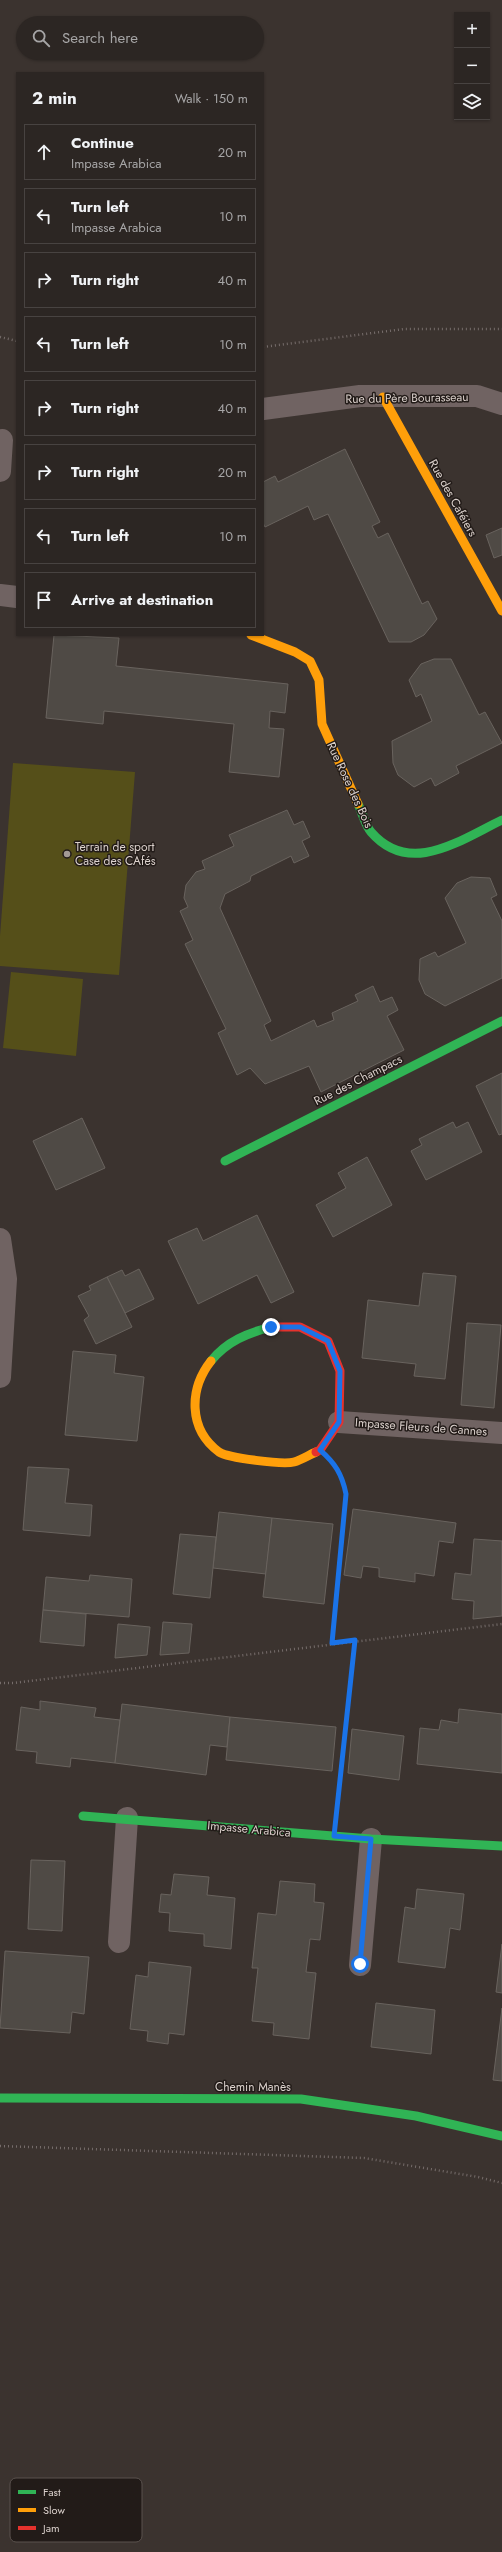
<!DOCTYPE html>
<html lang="en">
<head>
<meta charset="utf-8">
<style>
  body { margin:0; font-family:Jost,sans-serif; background:#383230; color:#f1f3f6 }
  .controls { position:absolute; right:12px; top:12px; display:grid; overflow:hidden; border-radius:0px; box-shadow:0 1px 3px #0004 }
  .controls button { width:36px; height:36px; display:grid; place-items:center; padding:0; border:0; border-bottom:1px solid #484341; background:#2c2623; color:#f1f3f6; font:20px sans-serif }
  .stop { position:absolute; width:12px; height:12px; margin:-9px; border:3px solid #1a73e8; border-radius:50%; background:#fff }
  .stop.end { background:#1a73e8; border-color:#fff; box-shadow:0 1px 4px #0008 }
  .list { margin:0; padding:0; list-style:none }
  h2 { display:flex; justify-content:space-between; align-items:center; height:52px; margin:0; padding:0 16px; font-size:17px }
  h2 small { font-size:13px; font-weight:400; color:#a6a5a6 }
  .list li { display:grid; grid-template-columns:26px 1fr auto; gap:12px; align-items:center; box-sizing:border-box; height:56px; margin:0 8px 8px; padding:0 8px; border:1px solid #484341; border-radius:0px }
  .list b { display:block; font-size:15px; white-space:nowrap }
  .list p { margin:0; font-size:13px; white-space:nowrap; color:#a6a5a6 }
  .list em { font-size:13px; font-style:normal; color:#a6a5a6 }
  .icon { flex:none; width:22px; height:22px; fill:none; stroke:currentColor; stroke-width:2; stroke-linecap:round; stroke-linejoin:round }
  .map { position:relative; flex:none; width:502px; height:2552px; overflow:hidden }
  .search { position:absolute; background:#2c2623; box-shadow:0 1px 3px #0004; left:16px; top:16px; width:248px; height:44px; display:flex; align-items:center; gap:10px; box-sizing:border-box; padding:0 14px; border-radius:22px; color:#a6a5a6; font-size:15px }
  .panel { position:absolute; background:#2c2623; box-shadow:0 1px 3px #0004; left:16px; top:72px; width:248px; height:564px; border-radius:0px }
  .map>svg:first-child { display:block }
</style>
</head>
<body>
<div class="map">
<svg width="502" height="2552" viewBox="0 0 502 2552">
  <rect width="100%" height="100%" fill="#3b332f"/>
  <g fill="#554f19">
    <path d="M13,763L135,772L119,975L0,966V936Z"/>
    <path d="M11,972L83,979L76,1056L3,1048Z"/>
  </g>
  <g fill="#4f4a45" stroke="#69635e">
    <path d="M345,449L380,522L372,526L378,538L388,533L422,604L428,601L437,619L424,635L411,642H389L328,514L314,520L308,506L265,527L263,523V482L275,476L278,482Z"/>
    <path d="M502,528V555L494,558L486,535Z"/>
    <path d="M54,635L119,638L116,666L288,684L285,713L270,711L269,728L284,729L279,777L229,772L234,724L104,711L103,724L46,718Z"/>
    <path d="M434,659H451L479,715L485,712L502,743L456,766L459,773L435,786L431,778L414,787L398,775L393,763L392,741L432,721L421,694L416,697L409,680L421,664Z"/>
    <path d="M287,810L294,825L303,821L310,837L302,841L309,856L294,863L291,856L251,876L250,881L225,894L220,908L271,1021L264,1025L271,1041L314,1020L317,1027L334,1020L332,1013L358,1001L355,995L373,986L380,1002L392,997L398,1010L387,1016L404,1050L321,1092L309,1066L265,1084L250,1068L237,1075L218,1033L226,1029L185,944L193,940L180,911L188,907L184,898L186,885L196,872L205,869L202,861L234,846L229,835Z"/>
    <path d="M471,877L490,878L497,895L491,898L502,921V978L445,1006L425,994L419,980L420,959L435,952L438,957L466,943L445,898L457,883Z"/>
    <path d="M502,1073V1134L499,1135L476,1086Z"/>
    <path d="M82,1118L105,1168L56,1190L33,1141Z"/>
    <path d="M453,1122L456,1128L468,1122L482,1152L426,1180L411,1151L422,1145L419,1139Z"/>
    <path d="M367,1157L392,1205L333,1237L316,1205L346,1188L338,1173Z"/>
    <path d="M257,1215L294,1292L271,1303L257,1275L198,1304L168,1241L197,1228L203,1241Z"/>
    <path d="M139,1269L154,1299L125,1313L107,1277L122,1270L125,1276Z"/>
    <path d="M423,1273L456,1276L445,1379L414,1376L416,1364L362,1358L368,1300L419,1306Z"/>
    <path d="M107,1277L132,1327L96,1344L84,1320L89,1316L78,1296L91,1290L89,1286Z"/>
    <path d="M467,1323L501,1325L494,1408L461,1405Z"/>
    <path d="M73,1351L116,1355L114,1373L144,1377L137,1441L65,1435Z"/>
    <path d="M28,1467L69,1469L65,1503L92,1505L90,1536L23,1530Z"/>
    <path d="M353,1509L456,1523L453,1543L439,1541L434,1576L415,1573V1582L379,1577V1568L363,1566L361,1578L344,1575Z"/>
    <path d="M219,1512L272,1518L266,1574L213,1568Z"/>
    <path d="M272,1518L333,1524L324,1604L263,1597Z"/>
    <path d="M180,1534L216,1537L210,1598L173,1594Z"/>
    <path d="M474,1539L502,1541V1616L473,1619L474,1601L452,1599L455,1573L471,1575Z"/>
    <path d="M90,1575L132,1579L129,1617L43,1610L46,1577L89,1581Z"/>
    <path d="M43,1610L86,1614L84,1646L40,1642Z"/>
    <path d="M163,1622L192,1624L189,1653L160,1655Z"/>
    <path d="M118,1624L150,1627L147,1655L115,1658Z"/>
    <path d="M40,1701L96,1708L94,1717L120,1720L115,1763L71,1758L70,1767L36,1763L37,1752L16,1750L21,1707L40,1710Z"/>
    <path d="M122,1704L230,1717L227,1747L210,1745L206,1775L115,1763Z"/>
    <path d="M459,1709L502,1714V1773L417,1764L420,1728L439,1730L441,1720L458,1723Z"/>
    <path d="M230,1717L336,1727L332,1771L226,1760Z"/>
    <path d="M352,1729L404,1736L399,1780L348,1773Z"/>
    <path d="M31,1860L65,1861L62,1931L28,1929Z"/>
    <path d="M174,1874L209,1877L207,1895L235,1898L231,1949L204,1946V1934L169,1931L170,1913L159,1912L161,1894L171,1895Z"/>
    <path d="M280,1881L315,1884L314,1902L324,1903L320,1940L310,1939L306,1972L316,1973L309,2039L273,2035L274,2023L252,2021L258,1968H252L258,1913L276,1915Z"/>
    <path d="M417,1889L464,1894L460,1930L450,1928L445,1968L398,1962L405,1907L415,1909Z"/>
    <path d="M502,1944V1993L496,1992Z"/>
    <path d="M5,1951L89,1957L84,2014L72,2012L70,2033L0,2028Z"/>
    <path d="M149,1962L191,1967L184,2035L169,2033L168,2044L147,2041L148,2031L130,2029L136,1975L148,1977Z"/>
    <path d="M376,2003L435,2010L431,2054L371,2047Z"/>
    <path d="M502,2008V2081L493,2080Z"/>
  </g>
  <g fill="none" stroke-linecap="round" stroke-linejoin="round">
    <g stroke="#766d6b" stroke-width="2.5" stroke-dasharray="1 3" stroke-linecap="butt">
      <path d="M0,337L17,341"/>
      <path d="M263,347L404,329H502"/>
      <path d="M332,1643L346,1494L339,1471"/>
      <path d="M0,1683H13L502,1624"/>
      <path d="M337,1807L355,1640"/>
      <path d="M0,2146L364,2158L478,2177L502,2183"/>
    </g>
    <g stroke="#706362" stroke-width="22">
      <path d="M263,409L360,396H477L502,404"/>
      <path d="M0,471L2,440"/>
      <path d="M0,595L17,597"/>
      <path d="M0,1239L6,1279L0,1377"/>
      <path d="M339,1422L502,1433"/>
      <path d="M119,1942L127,1818"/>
      <path d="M360,1965L371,1839"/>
    </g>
    <g stroke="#30b455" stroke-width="9">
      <path d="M358,804C362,812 365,825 371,832C410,877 460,840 502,820"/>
      <path d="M225,1161L502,1021"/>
      <path d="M211,1361C227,1341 248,1333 271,1327"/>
      <path d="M83,1816L371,1839L502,1846"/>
      <path d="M0,2098L301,2099L416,2116L502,2136"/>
    </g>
    <g stroke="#ff9f0a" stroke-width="9">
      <path d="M383,397L502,611"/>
      <path d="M251,635L295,652L310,661L319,680L322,724L358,804"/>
      <path d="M211,1361C189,1389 188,1429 219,1452C228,1458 283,1465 294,1462C301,1460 309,1455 316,1452"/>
    </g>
    <path stroke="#e5322d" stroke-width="9" d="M271,1327H300L328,1341L340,1371L339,1422L320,1450L316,1452"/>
  </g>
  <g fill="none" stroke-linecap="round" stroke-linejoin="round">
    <path stroke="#1a73e8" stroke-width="5" d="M271,1327H300L328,1341L340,1371L339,1422L320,1450C335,1463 342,1474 346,1494L332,1643L355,1640L334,1836L371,1839L360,1964"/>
  </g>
  <circle fill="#a39a95" stroke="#221b18" stroke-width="1.5" cx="67" cy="854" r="4"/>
  <g text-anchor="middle" stroke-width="3" stroke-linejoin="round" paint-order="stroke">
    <g font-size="12" fill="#dbd1cc" stroke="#221b18">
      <text transform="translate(407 398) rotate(-1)" y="4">Rue du Père Bourasseau</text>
      <text transform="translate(453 498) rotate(61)" y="4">Rue des Caféiers</text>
      <text transform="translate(350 785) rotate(65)" y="4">Rue Rose des Bois</text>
      <text transform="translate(358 1080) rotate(-27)" y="4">Rue des Champacs</text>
      <text transform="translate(421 1427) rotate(4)" y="4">Impasse Fleurs de Cannes</text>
      <text transform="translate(249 1829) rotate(5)" y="4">Impasse Arabica</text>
      <text x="253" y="2091">Chemin Manès</text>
    </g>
    <g font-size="12" fill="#dbd1cc" stroke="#221b18" text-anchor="start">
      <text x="75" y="851">Terrain de sport<tspan x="75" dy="14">Case des CAfés</tspan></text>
    </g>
  </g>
  <rect x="10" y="2478" width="132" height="64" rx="6" fill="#221b18" stroke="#5a524e" stroke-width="1"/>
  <rect x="18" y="2490" width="18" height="4" fill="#30b455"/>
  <rect x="18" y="2508" width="18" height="4" fill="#ff9f0a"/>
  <rect x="18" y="2526" width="18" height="4" fill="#e5322d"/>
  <g font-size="11" fill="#dbd1cc">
    <text x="43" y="2496">Fast</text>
    <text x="43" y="2514">Slow</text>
    <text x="43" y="2532">Jam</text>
  </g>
</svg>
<div class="controls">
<button>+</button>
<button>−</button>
<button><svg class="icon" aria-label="layers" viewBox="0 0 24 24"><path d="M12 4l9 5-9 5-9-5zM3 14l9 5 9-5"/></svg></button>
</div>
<div class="stop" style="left:360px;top:1964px"></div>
<div class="stop end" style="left:271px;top:1327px"></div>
<div class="search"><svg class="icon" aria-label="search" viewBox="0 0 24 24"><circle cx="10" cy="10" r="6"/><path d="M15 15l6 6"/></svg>Search here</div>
<section class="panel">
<h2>2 min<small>Walk · 150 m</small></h2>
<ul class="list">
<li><svg class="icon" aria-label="ahead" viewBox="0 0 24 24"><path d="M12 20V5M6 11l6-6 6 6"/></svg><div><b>Continue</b><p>Impasse Arabica</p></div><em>20 m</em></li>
<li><svg class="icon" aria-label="left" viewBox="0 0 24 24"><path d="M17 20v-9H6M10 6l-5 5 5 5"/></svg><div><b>Turn left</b><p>Impasse Arabica</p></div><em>10 m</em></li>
<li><svg class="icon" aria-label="right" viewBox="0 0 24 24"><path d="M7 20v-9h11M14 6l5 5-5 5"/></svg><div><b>Turn right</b></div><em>40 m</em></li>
<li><svg class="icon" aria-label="left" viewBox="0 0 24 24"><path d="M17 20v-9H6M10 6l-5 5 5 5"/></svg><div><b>Turn left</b></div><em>10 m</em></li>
<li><svg class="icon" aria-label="right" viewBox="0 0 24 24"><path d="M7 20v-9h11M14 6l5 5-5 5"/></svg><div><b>Turn right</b></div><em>40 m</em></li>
<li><svg class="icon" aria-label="right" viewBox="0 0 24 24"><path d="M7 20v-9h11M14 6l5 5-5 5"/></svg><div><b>Turn right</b></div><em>20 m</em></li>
<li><svg class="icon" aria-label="left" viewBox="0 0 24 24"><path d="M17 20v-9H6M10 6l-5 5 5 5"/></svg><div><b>Turn left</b></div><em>10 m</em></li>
<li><svg class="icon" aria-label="arrive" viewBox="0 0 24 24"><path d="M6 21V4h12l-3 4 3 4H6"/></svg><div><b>Arrive at destination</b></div></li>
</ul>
</section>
</div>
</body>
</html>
